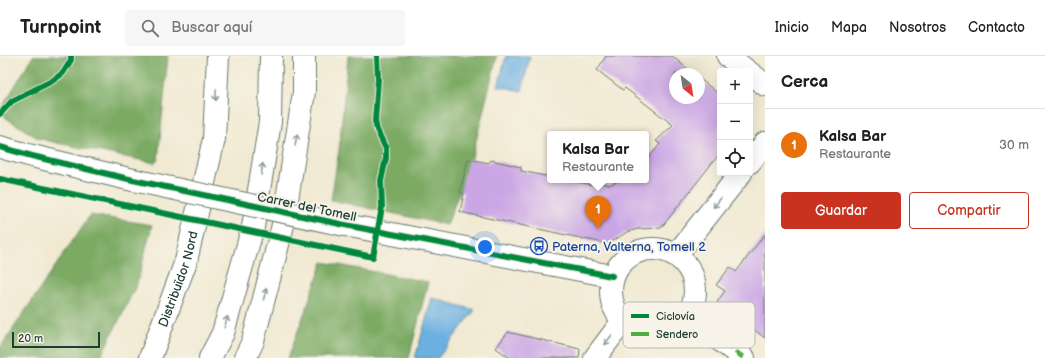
<!DOCTYPE html>
<html lang="es">
<head>
<meta charset="utf-8">
<style>
  body { margin:0; font-family:"Balsamiq Sans",sans-serif; background:#f6f6f6; color:#202124 }
  .controls { position:absolute; right:12px; top:12px; display:grid; overflow:hidden; border-radius:4px; box-shadow:0 4px 16px #0002 }
  .controls button { width:36px; height:36px; display:grid; place-items:center; padding:0; border:0; border-bottom:1px solid #e0e0e0; background:#fff; color:#202124; font:20px sans-serif }
  .compass { position:absolute; left:669px; top:12px; width:36px; height:36px; border-radius:50%; background:#fff; box-shadow:0 4px 16px #0002; rotate:150deg }
  .scale { position:absolute; left:12px; bottom:10px; width:88px; box-sizing:border-box; padding-left:4px; border:2px solid #1f3d34; border-top:0; font-size:11px; line-height:14px; white-space:nowrap; color:#1f3d34; -webkit-text-stroke:3px #f7f3e8; paint-order:stroke }
  .you { position:absolute; left:485px; top:191px; width:14px; height:14px; margin:-10px; border:3px solid #fff; border-radius:50%; background:#1a73e8; box-shadow:0 0 0 6px #1a73e833 }
  .badge { display:grid; place-items:center; width:26px; height:26px; border-radius:50%; background:#c8321e; color:#fff; font-size:13px; font-weight:700 }
  .pin { position:absolute; translate:-50% -33px; filter:drop-shadow(0 1px 2px #0008) }
  .pin::after { content:''; position:absolute; top:21px; width:14px; height:12px; background:inherit; clip-path:polygon(0 0,100% 0,50% 100%) }
  .popup { position:absolute; left:547px; top:75px; width:102px; height:52px; box-sizing:border-box; display:grid; place-content:center; border-radius:4px; background:#fff; filter:drop-shadow(0 1px 3px #0005); font-size:13px; white-space:nowrap; color:#757577 }
  .popup b { font-size:15px; color:#202124 }
  .popup::after { content:''; position:absolute; left:50%; top:100%; margin-left:-8px; border:8px solid transparent; border-top-color:#fff }
  .list { margin:0; padding:0; list-style:none }
  h2 { display:flex; justify-content:space-between; align-items:center; height:52px; margin:0; padding:0 16px; font-size:17px }
  h2 small { font-size:13px; font-weight:400; color:#757577 }
  .list li { display:grid; grid-template-columns:26px 1fr auto; gap:12px; align-items:center; box-sizing:border-box; height:72px; padding:0 16px; border-top:1px solid #e0e0e0 }
  .list b { display:block; font-size:15px; white-space:nowrap }
  .list p { margin:0; font-size:13px; white-space:nowrap; color:#757577 }
  .list em { font-size:13px; font-style:normal; color:#757577 }
  .actions { display:flex; gap:8px; padding:12px 16px }
  .actions a { flex:1; padding:9px 0; border:1px solid #c8321e; border-radius:4px; text-align:center; font-size:14px; color:#c8321e }
  .actions .main { background:#c8321e; color:#fff }
  .icon { flex:none; width:22px; height:22px; fill:none; stroke:currentColor; stroke-width:2; stroke-linecap:round; stroke-linejoin:round }
  .map { position:relative; flex:none; width:765px; height:302px; overflow:hidden }
  header { display:flex; align-items:center; gap:24px; box-sizing:border-box; height:56px; padding:0 20px; background:#fff; border-bottom:1px solid #e0e0e0 }
  header strong { font-size:19px }
  nav { display:flex; gap:22px; margin-inline-start:auto; font-size:14px }
  .search { width:280px; height:36px; background:#f6f6f6; display:flex; align-items:center; gap:10px; box-sizing:border-box; padding:0 14px; border-radius:4px; color:#757577; font-size:15px }
  main { display:flex }
  aside { flex:1; background:#fff }
  .map>svg:first-child { display:block }
</style>
</head>
<body>
<header>
<strong>Turnpoint</strong>
<div class="search"><svg class="icon" aria-label="search" viewBox="0 0 24 24"><circle cx="10" cy="10" r="6"/><path d="M15 15l6 6"/></svg>Buscar aquí</div>
<nav><a>Inicio</a><a>Mapa</a><a>Nosotros</a><a>Contacto</a></nav>
</header>
<main>
<div class="map">
<svg width="765" height="302" viewBox="0 0 765 302">
  <rect width="100%" height="100%" fill="#f7f3e8"/>
  <filter id="ink" filterUnits="userSpaceOnUse"><feTurbulence type="fractalNoise" baseFrequency=".025" numOctaves="2"/><feDisplacementMap in="SourceGraphic" scale="8" xChannelSelector="R" yChannelSelector="G"/><feConvolveMatrix kernelMatrix="1 2 1 2 8 2 1 2 1" color-interpolation-filters="sRGB"/></filter>
  <filter id="wash" filterUnits="userSpaceOnUse"><feTurbulence type="fractalNoise" baseFrequency=".012" numOctaves="4" result="noise"/><feDisplacementMap in="SourceGraphic" scale="16" xChannelSelector="R" yChannelSelector="G"/><feGaussianBlur stdDeviation="0.9" result="paint"/><feColorMatrix in="noise" values="0 0 0 0 0 0 0 0 0 0 0 0 0 0 0 0 0 1.4 0 .05"/><feComposite in="paint" operator="in"/></filter>
  <g filter="url(#wash)">
    <rect width="100%" height="100%" fill="#f1e9d1"/>
    <g fill="#7baa64" stroke="#4d744c">
      <path d="M33,0H168L158,104L155,107L57,87L38,82L6,62L1,53Z"/>
      <path d="M348,0H497L471,105L447,169L331,144L339,94Z"/>
      <path d="M90,159L152,169L137,228L100,302H0V292Z"/>
      <path d="M323,206L428,226L409,302H288Z"/>
    </g>
    <g fill="#6cb0e1" stroke="#46768a">
      <path d="M506,0H530L522,35L498,30Z"/>
      <path d="M432,242L475,254L438,302H415Z"/>
    </g>
    <g id="blocks">
      <g fill="#caa6e5">
        <path d="M606,0H672L694,18H675V42H699V22L720,39V97L661,172L638,173L627,176L608,188L460,156L464,137L460,136L468,103L489,107L491,104L521,111V115L550,121V124H567L593,129L594,125L609,129L621,124H646V105L660,88L656,85L673,69L625,32L623,34L597,14Z"/>
        <path d="M765,178V282L717,246L725,235L716,229L730,211L736,216Z"/>
        <path d="M508,276L580,293L579,302H510L496,292Z"/>
      </g>
    </g>
  </g>
  <g filter="url(#ink)">
    <use href="#blocks" fill-opacity="0" stroke="#68796b" stroke-width="1"/>
    <g fill="none" stroke-linecap="round" stroke-linejoin="round">
      <g stroke="#68796b" stroke-width="24">
        <g id="minor">
          <path d="M728,0L747,15"/>
          <path d="M750,17L765,29"/>
          <path d="M0,91L32,100L133,124"/>
          <path d="M750,106L765,87"/>
          <path d="M345,169L612,220"/>
          <circle cx="653" cy="235" r="42"/>
          <path d="M676,199L741,117"/>
          <path d="M687,260L744,302"/>
          <path d="M595,302L622,266"/>
        </g>
      </g>
      <g stroke="#68796b" stroke-width="24">
        <path id="major" d="M210,302L223,277L253,171L270,66L271,0"/>
      </g>
      <g stroke="#68796b" stroke-width="24">
        <g id="highway">
          <path id="s1" d="M150,302L186,205L214,83L218,0"/>
          <path d="M245,302L253,285L283,169L304,36V0"/>
        </g>
      </g>
      <use href="#minor" stroke="#fff" stroke-width="22"/>
      <use href="#major" stroke="#fff" stroke-width="22"/>
      <use href="#highway" stroke="#fff" stroke-width="22"/>
      <g stroke="#68796b" stroke-width="24" stroke-linecap="butt">
        <path id="minor-bridge" d="M133,124L345,169"/>
      </g>
      <use href="#minor-bridge" stroke="#fff" stroke-width="22"/>
      <path stroke="#52ad45" stroke-width="5" stroke-dasharray="10 5" stroke-linecap="butt" d="M687,260L744,302"/>
      <g stroke="#f7f3e8" stroke-width="8">
        <g id="cycleway">
          <path d="M0,58L12,45L52,25L63,17L71,4V0"/>
          <path d="M0,91L32,100L133,124L345,169L612,220"/>
          <path d="M0,123L373,201L382,151L381,125L386,102V93L377,74L375,65L378,23L377,0"/>
        </g>
      </g>
      <use href="#cycleway" stroke="#00873e" stroke-width="6"/>
    </g>
    <defs><path id="oneway-shaft" d="M-6 0H5M1.5-3L5.5 0L1.5 3" fill="none" stroke-width="1.6" stroke-linecap="round" stroke-linejoin="round"/></defs>
    <g stroke="#8f9e9a">
      <use href="#oneway-shaft" transform="translate(216 39) rotate(92)"/>
      <use href="#oneway-shaft" transform="translate(296 84) rotate(-81)"/>
      <use href="#oneway-shaft" transform="translate(262 113) rotate(-81)"/>
      <use href="#oneway-shaft" transform="translate(717 147) rotate(129)"/>
      <use href="#oneway-shaft" transform="translate(265 238) rotate(-75)"/>
      <use href="#oneway-shaft" transform="translate(226 266) rotate(-74)"/>
      <use href="#oneway-shaft" transform="translate(608 284) rotate(127)"/>
    </g>
  </g>
  <defs>
    <g id="bus-ring" transform="scale(0.9)"><circle r="9.5" fill="#f7f3e8" stroke="#1a4fb4" stroke-width="1.5"/><path d="M-5-6H5V4H4V6H2V4H-2V6H-4V4H-5ZM-3.5-4V0h7V-4ZM-3.5 1.2v1.5H-2V1.2ZM2 1.2v1.5H3.5V1.2Z" fill="#1a4fb4"/></g>
  </defs>
  <g fill-rule="evenodd">
    <use href="#bus-ring" x="539" y="190"/>
  </g>
  <g text-anchor="middle" stroke-width="4" stroke-linejoin="round" paint-order="stroke">
    <g font-size="13" fill="#1f3d34" stroke="#f7f3e8">
      <text transform="translate(307 150) rotate(12)" y="5">Carrer del Tomell</text>
      <text dy="5" stroke="none"><textPath href="#s1" startOffset="84">Distribuïdor Nord</textPath></text>
    </g>
    <g font-size="13" fill="#164399" stroke="#f7f3e8" text-anchor="start">
      <text x="552" y="195">Paterna, Valterna, Tomell 2</text>
    </g>
  </g>
  <rect x="623" y="246" width="132" height="46" rx="6" fill="#f7f3e8" stroke="#b6bcb2" stroke-width="1"/>
  <rect x="631" y="258" width="18" height="4" fill="#00873e"/>
  <rect x="631" y="276" width="18" height="4" fill="#52ad45"/>
  <g font-size="11" fill="#1f3d34">
    <text x="656" y="264">Ciclovía</text>
    <text x="656" y="282">Sendero</text>
  </g>
</svg>
<div class="controls">
<button>+</button>
<button>−</button>
<button><svg class="icon" aria-label="locate" viewBox="0 0 24 24"><circle cx="12" cy="12" r="6"/><path d="M12 2v4M12 18v4M2 12h4M18 12h4"/></svg></button>
</div>
<svg class="compass" viewBox="-18 -18 36 36"><path d="M0-13l5 13h-10z" fill="#e53935"/><path d="M0 13l5-13h-10z" fill="#757577"/></svg>
<div class="scale">20 m</div>
<div class="you"></div>
<div class="pin badge" style="left:598px;top:173px;background:#e8710a">1</div>
<div class="popup"><b>Kalsa Bar</b>Restaurante</div>
</div>
<aside>
<h2>Cerca<small></small></h2>
<ul class="list">
<li><span class="badge" style="background:#e8710a">1</span><div><b>Kalsa Bar</b><p>Restaurante</p></div><em>30 m</em></li>
</ul>
<div class="actions"><a class="main">Guardar</a><a>Compartir</a></div>
</aside>
</main>
</body>
</html>
